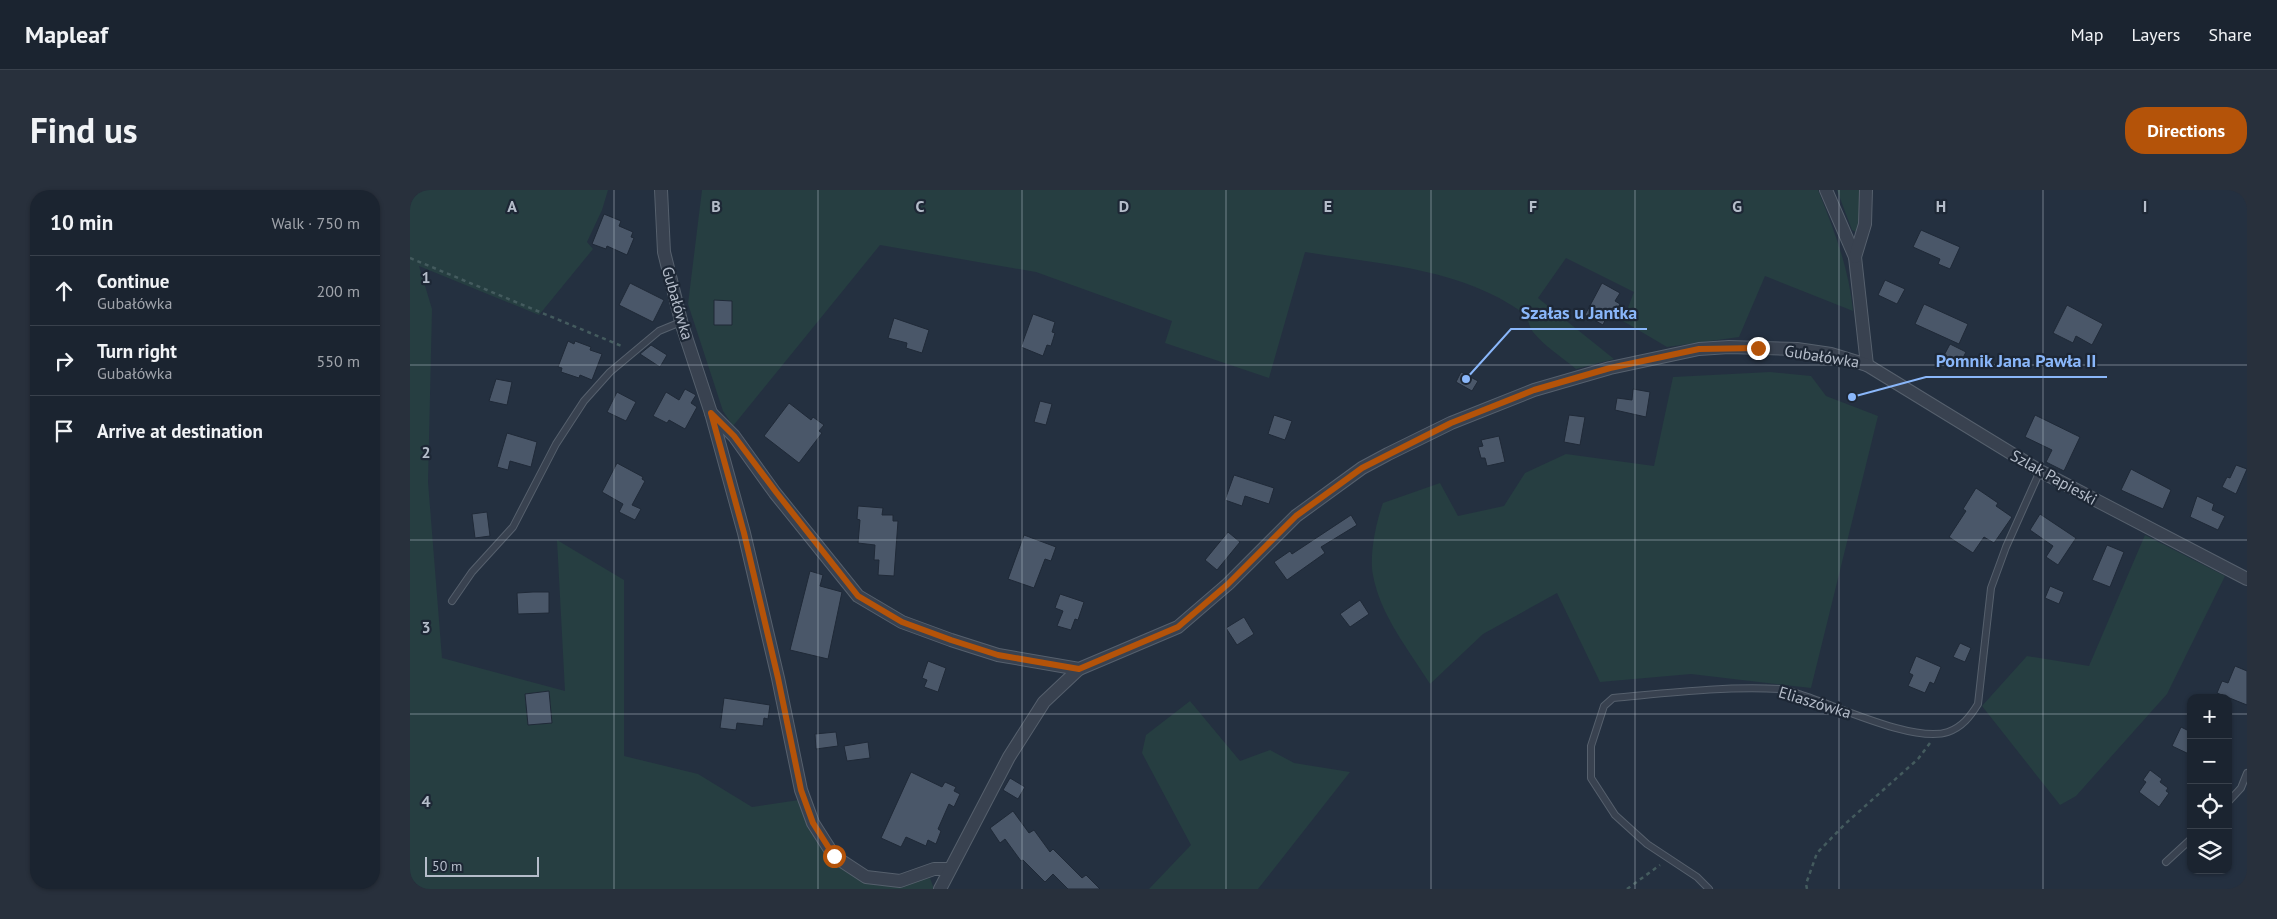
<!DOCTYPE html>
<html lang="en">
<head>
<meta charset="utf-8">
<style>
  body { margin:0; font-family:"PT Sans",sans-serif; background:#28303c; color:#f1f3f6 }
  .controls { position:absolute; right:15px; bottom:15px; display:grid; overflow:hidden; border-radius:10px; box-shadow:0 1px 4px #0004 }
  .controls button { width:45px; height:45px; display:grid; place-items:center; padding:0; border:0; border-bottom:1px solid #39414c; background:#1b2430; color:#f1f3f6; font:25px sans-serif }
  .scale { position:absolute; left:15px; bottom:12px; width:114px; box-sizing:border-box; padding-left:5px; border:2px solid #b5bdca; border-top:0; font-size:14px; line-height:18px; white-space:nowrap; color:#b5bdca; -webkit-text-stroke:4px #1d2735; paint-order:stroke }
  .stop { position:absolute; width:15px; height:15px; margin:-11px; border:4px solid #b45309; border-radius:50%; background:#fff }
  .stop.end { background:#b45309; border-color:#fff; box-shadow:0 1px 5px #0008 }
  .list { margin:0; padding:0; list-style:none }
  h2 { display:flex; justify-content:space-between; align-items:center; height:65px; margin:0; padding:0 20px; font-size:21px }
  h2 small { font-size:16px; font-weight:400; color:#a0a4ab }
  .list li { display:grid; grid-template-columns:32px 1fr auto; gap:15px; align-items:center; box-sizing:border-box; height:70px; padding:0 20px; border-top:1px solid #39414c }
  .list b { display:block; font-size:19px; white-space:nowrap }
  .list p { margin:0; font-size:16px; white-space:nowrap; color:#a0a4ab }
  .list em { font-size:16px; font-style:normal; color:#a0a4ab }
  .icon { flex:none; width:28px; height:28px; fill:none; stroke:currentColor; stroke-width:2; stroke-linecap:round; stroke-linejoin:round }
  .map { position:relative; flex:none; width:1837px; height:699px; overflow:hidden; border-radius:20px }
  header { display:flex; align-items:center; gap:30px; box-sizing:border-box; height:70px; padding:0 25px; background:#1b2430; border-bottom:1px solid #39414c }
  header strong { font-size:24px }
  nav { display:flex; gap:28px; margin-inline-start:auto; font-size:18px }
  .intro { display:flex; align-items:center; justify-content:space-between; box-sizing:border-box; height:120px; padding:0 30px }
  h1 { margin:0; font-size:35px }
  .button { padding:12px 22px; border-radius:20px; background:#b45309; color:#fff; font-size:18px; font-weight:700 }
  main { display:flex; gap:30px; padding:0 30px }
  aside { flex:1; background:#1b2430; border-radius:20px; box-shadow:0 1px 4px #0004 }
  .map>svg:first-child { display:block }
</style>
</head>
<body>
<header>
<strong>Mapleaf</strong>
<nav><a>Map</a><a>Layers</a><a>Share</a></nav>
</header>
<div class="intro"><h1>Find us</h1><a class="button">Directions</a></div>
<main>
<aside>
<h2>10 min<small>Walk · 750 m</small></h2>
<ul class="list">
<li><svg class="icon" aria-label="ahead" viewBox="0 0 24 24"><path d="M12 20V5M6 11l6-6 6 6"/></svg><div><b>Continue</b><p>Gubałówka</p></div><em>200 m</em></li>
<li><svg class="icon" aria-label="right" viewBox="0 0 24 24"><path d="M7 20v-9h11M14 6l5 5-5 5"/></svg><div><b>Turn right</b><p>Gubałówka</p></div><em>550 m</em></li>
<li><svg class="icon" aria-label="arrive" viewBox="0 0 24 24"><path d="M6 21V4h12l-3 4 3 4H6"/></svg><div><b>Arrive at destination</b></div></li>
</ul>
</aside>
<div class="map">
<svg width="1837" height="699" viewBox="0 0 1837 699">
  <rect width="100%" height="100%" fill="#243040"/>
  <g fill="#263e41">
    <path d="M0,0H198L192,20L177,52L183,59L129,125L9,76L22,119L18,292L32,468L155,501L147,350L214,390V566L288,584L342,617L389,610C408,647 432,699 482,696C494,695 507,690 520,688L524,699H0Z"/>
    <path d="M292,0H1408C1424,40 1439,78 1443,121L1355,86L1329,147L1257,157L1213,131L1224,102L1156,68L1128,108L1204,169L1166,179C1152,167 1134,156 1123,142C1118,136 1119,126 1112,122C1050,78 968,74 895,62L859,188L755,153L762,131L626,82L470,55L323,236L313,221L278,114Z"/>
    <path d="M1427,0H1451L1448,39L1446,42L1442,40Z"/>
    <path d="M1360,182L1401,186L1416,206L1468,226L1401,498L1281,484L1190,492L1147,403L1073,444L1020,494C999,460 970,425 963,385C959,366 966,332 973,313L1030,293L1048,326L1094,316L1115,283L1156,264L1244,276L1263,187Z"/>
    <path d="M1735,345L1815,386L1757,504L1666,606L1650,615L1572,516L1617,466L1679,476Z"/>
    <path d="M780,511L830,571L860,560L884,573L940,582L848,699H739L781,655L732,563L736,545Z"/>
  </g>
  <g fill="#4a5769" stroke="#1f2937">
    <path d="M194,24L211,31L209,36L223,42L221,47L224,48L217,65L197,56L196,59L182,54Z"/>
    <path d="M1511,40L1550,57L1540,79L1528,74L1530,69L1503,57Z"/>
    <path d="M1475,90L1495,99L1487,114L1468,105Z"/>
    <path d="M220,93L254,110L243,132L209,115Z"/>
    <path d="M1192,93L1210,103L1205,111L1210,114L1201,130L1196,128L1193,135L1175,125Z"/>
    <path d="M304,110L322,111V135H304Z"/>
    <path d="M1514,114L1558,134L1549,154L1505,134Z"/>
    <path d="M1657,115L1693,134L1682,155L1666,146L1663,153L1643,143Z"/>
    <path d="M623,124L645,132L642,142L645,143L641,156L637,155L633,166L611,157Z"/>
    <path d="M484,128L519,140L512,163L496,158L497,153L478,148Z"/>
    <path d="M158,151L164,154L165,151L181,157L180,160L192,164L182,190L170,185L169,188L151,182L152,178L148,177Z"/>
    <path d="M1540,154L1556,162L1547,179L1531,171Z"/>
    <path d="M241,155L257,165L250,177L230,164Z"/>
    <path d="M1051,182L1068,191L1062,201L1046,192Z"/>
    <path d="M86,189L102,192L97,215L79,211Z"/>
    <path d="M275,199L286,205L281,213L287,217L275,239L259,230L257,233L243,226L256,202L269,210Z"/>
    <path d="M1223,199L1240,202L1236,227L1205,220L1207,208L1222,210Z"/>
    <path d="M207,202L226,212L216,231L197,222Z"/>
    <path d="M630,211L642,214L636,235L624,232Z"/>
    <path d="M379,213L401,230L403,227L414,235L409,241L412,243L389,273L354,246Z"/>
    <path d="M864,225L882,231L875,250L858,244Z"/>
    <path d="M1159,225L1175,227L1170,255L1154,252Z"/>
    <path d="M1625,225L1670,247L1654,281L1636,272L1642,260L1615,247Z"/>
    <path d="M97,243L127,252L121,277L100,271L98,280L87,277Z"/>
    <path d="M1089,246L1095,272L1077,276L1075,268H1071L1068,257L1073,256L1071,250Z"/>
    <path d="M207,273L233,287L232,289L235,291L222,315L231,319L225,330L209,322L213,314L192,302Z"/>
    <path d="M1826,275L1837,279L1826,304L1812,297L1817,287L1820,288Z"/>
    <path d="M1721,279L1761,300L1753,319L1711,300Z"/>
    <path d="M824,285L864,298L859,314L835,306L832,316L815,310Z"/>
    <path d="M1566,298L1588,313L1586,316L1602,327L1584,353L1574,347L1563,363L1539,347L1556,321L1553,319Z"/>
    <path d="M1787,306L1804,314L1802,320L1815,326L1808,340L1780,327Z"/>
    <path d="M448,316L473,318L472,325H483V331H488L484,386L468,385L469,370H464L465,355L448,353L450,330L447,329Z"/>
    <path d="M77,322L80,346L65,348L62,324Z"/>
    <path d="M1630,324L1666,348L1648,375L1636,367L1643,356L1620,340Z"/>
    <path d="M941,325L947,335L911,357L915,363L877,390L864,372L880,361L882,364Z"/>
    <path d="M818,342L830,352L807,380L795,370Z"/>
    <path d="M614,345L646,357L641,371L635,369L624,398L598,389Z"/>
    <path d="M1697,355L1714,362L1700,397L1682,390Z"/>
    <path d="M400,381L413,385L410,396L432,402L418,469L380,460Z"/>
    <path d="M1640,396L1654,402L1649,414L1635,408Z"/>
    <path d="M123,402H139V423L108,424L107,403Z"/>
    <path d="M650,404L674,412L668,430L665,429L661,440L647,436L653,421L645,418Z"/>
    <path d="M950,410L959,424L940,437L930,424Z"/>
    <path d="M834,427L844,444L827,455L816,438Z"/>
    <path d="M1550,453L1561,458L1555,472L1543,467Z"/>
    <path d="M1506,466L1531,477L1524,494L1520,492L1515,503L1498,496L1503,485L1499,483Z"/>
    <path d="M518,471L536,478L528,502L514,497L517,490L512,488Z"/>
    <path d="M1825,476L1837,481V515L1807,503L1812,491L1818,493Z"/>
    <path d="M139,501L142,533L118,535L115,504Z"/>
    <path d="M314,508L360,515L358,529L354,528L353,536L327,533L326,540L310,538Z"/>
    <path d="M1771,537L1781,542V565L1762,556Z"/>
    <path d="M426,542L428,556L406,559L405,544Z"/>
    <path d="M458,552L460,568L437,571L434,556Z"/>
    <path d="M1740,580L1752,589L1750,592L1758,598L1756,601L1759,603L1749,617L1729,602L1736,592L1733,590Z"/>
    <path d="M501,582L532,597L535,592L546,597L544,601L550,604L544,617L539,614L528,639L531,641L526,654L518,650L516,656L496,647L491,657L471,648Z"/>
    <path d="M600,588L615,597L608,609L593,600Z"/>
    <path d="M603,621L619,643L624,640L640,662L643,659L672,688L676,685L690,699H658L643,684L635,692L613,670L611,671L595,649L590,653L580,638Z"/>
  </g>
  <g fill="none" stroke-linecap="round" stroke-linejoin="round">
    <g stroke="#56606d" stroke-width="8">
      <g id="service">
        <path d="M42,411L62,382L103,337L146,254L174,211L200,182L249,141L266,134L272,135"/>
        <path d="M1818,612L1831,598L1837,583"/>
        <path d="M1756,672L1781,649"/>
        <path d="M1299,699L1287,687L1237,654L1205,625L1181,588V556L1194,516L1203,508C1258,503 1314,496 1370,499C1378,499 1387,504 1395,506C1429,517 1505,553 1538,542C1552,537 1560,527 1568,514L1581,398L1596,357L1630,281"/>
      </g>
    </g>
    <g stroke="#56606d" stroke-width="14">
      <g id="minor">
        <path d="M251,0L254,62L272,135L301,223L334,343L368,488L391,600L403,633L424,666L456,687L490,691L524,679H539"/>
        <path d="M1416,0L1445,67L1457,175"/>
        <path d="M1445,67L1455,34L1456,0"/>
        <path d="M301,223L324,246L365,303L448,406L492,432L541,450L588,465L669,479L768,437L818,394L886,326L952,278L978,264L1041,233L1124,200L1200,178L1289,159L1319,157L1387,159L1421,164L1457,175L1630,281L1837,389"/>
        <path d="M530,699L599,567L634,512L669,479"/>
      </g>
    </g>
    <g stroke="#445b5e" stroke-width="2.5" stroke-dasharray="4 4" stroke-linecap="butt">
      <path d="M0,68L214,157"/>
      <path d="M1217,699L1250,675"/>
      <path d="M1397,699L1396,694L1407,663L1435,634L1508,569L1520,553"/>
    </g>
    <use href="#service" stroke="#394250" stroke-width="6"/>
    <use href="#minor" stroke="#394250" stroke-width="12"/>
  </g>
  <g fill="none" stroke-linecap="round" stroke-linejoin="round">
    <path stroke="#b45309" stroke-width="6" d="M424,666L403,633L391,600L368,488L334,343L301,223L324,246L366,302L448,406L492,432L541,450L588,465L669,479L768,437L818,394L886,326L952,278L1041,233L1124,200L1200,178L1289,159L1348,158"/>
  </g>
  <path fill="none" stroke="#b5bdca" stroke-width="1" stroke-opacity="0.55" d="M204,0V699M408,0V699M612,0V699M816,0V699M1021,0V699M1225,0V699M1429,0V699M1633,0V699M0,175H1837M0,350H1837M0,524H1781M1818,524H1837"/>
  <g text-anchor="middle" stroke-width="4.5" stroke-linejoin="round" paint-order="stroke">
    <g font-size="16" fill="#b5bdca" stroke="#1d2735">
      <text transform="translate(268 113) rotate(74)" y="6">Gubałówka</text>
      <text transform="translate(1412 166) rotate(9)" y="6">Gubałówka</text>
      <text transform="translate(1644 287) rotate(29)" y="6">Szlak Papieski</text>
      <text transform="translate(1405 512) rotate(17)" y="6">Eliaszówka</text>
    </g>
  </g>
  <g font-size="16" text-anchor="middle" font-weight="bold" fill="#b5bdca" stroke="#1d2735" stroke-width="4.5" stroke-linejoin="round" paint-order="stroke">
    <text x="102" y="22">A</text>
    <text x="306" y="22">B</text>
    <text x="510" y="22">C</text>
    <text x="714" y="22">D</text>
    <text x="918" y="22">E</text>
    <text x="1123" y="22">F</text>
    <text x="1327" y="22">G</text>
    <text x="1531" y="22">H</text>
    <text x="1735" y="22">I</text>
    <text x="16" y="93">1</text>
    <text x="16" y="268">2</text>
    <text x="16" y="443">3</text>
    <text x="16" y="617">4</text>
  </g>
  <path fill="none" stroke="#8ab7fa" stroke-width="2" d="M1056 189L1101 139H1237M1442 207L1516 187H1697"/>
  <g fill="#8ab7fa" stroke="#1d2735" stroke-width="2">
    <circle cx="1056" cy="189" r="5"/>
    <circle cx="1442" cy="207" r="5"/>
  </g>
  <g font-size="18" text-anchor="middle" font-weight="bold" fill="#8ab7fa" stroke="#1d2735" stroke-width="4.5" stroke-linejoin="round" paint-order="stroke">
    <text x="1169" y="129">Szałas u Jantka</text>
    <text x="1606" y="177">Pomnik Jana Pawła II</text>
  </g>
</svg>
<div class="controls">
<button>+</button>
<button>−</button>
<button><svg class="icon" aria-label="locate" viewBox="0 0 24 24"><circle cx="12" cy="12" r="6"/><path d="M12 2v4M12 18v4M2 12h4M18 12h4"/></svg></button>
<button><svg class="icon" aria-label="layers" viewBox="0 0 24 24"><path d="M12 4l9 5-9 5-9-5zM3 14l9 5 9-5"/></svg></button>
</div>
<div class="scale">50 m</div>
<div class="stop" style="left:424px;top:666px"></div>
<div class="stop end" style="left:1348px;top:158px"></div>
</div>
</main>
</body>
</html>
